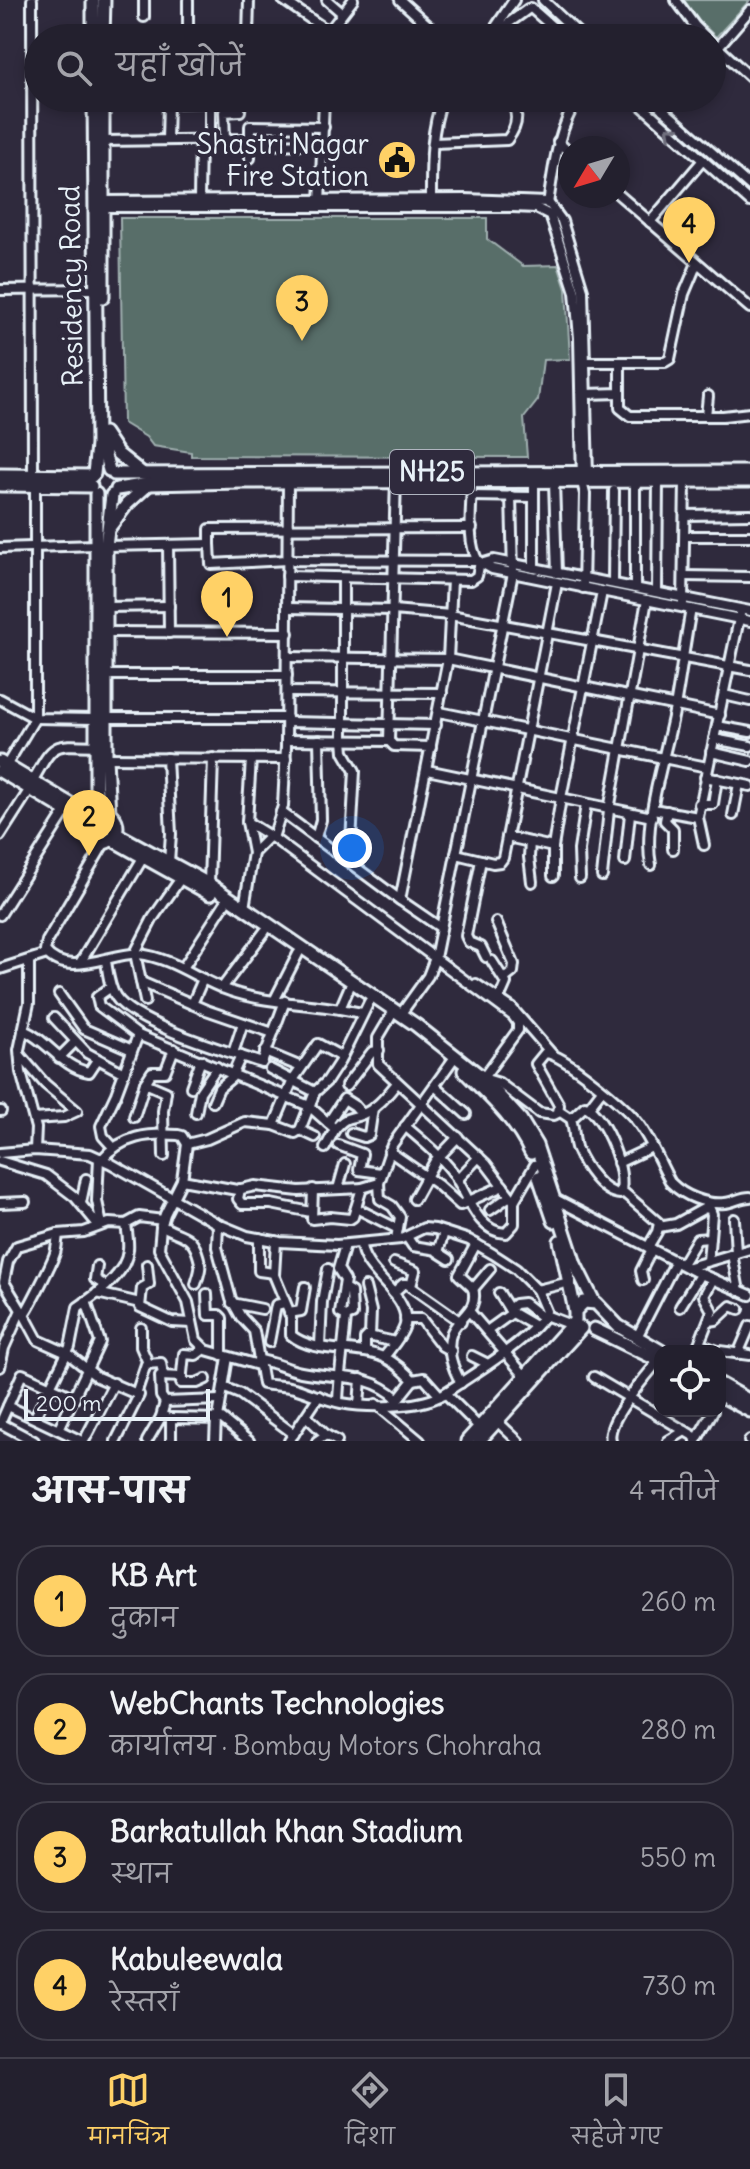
<!DOCTYPE html>
<html lang="hi">
<head>
<meta charset="utf-8">
<style>
  body { margin:0; font-family:Delius,"Playpen Sans Deva",sans-serif; background:#2b2836; color:#f1f3f6 }
  .controls { position:absolute; right:24px; bottom:24px; display:grid; overflow:hidden; border-radius:16px; box-shadow:0 4px 12px #0003 }
  .controls button { width:72px; height:72px; display:grid; place-items:center; padding:0; border:0; border-bottom:2px solid #403e4a; background:#23202e; color:#f1f3f6; font:40px sans-serif }
  .compass { position:absolute; left:558px; top:136px; width:72px; height:72px; border-radius:50%; background:#23202e; box-shadow:0 4px 12px #0003; rotate:232deg }
  .scale { position:absolute; left:24px; bottom:20px; width:186px; box-sizing:border-box; padding-left:8px; border:4px solid #e8f1f8; border-top:0; font-size:22px; line-height:28px; white-space:nowrap; color:#e8f1f8; -webkit-text-stroke:6px #2f2a3d; paint-order:stroke }
  .you { position:absolute; left:352px; top:848px; width:28px; height:28px; margin:-20px; border:6px solid #fff; border-radius:50%; background:#1a73e8; box-shadow:0 0 0 12px #1a73e833 }
  .badge { display:grid; place-items:center; width:52px; height:52px; border-radius:50%; background:#ffd166; color:#111; font-size:26px; font-weight:700 }
  .pin { position:absolute; translate:-50% -66px; filter:drop-shadow(0 2px 4px #0008) }
  .pin::after { content:''; position:absolute; top:42px; width:28px; height:24px; background:inherit; clip-path:polygon(0 0,100% 0,50% 100%) }
  .list { margin:0; padding:0; list-style:none }
  h2 { display:flex; justify-content:space-between; align-items:center; height:104px; margin:0; padding:0 32px; font-size:34px }
  h2 small { font-size:26px; font-weight:400; color:#a3a3aa }
  .list li { display:grid; grid-template-columns:52px 1fr auto; gap:24px; align-items:center; box-sizing:border-box; height:112px; margin:0 16px 16px; padding:0 16px; border:2px solid #403e4a; border-radius:32px }
  .list b { display:block; font-size:30px; white-space:nowrap }
  .list p { margin:0; font-size:26px; white-space:nowrap; color:#a3a3aa }
  .list em { font-size:26px; font-style:normal; color:#a3a3aa }
  .icon { flex:none; width:44px; height:44px; fill:none; stroke:currentColor; stroke-width:2; stroke-linecap:round; stroke-linejoin:round }
  .map { position:relative; flex:none; width:750px; height:1441px; overflow:hidden }
  .search { position:absolute; background:#23202e; box-shadow:0 4px 12px #0003; left:24px; right:24px; top:24px; height:88px; display:flex; align-items:center; gap:20px; box-sizing:border-box; padding:0 28px; border-radius:44px; color:#a3a3aa; font-size:30px }
  .sheet { height:616px; background:#23202e }
  nav { display:flex; justify-content:space-around; align-items:center; box-sizing:border-box; height:112px; border-top:2px solid #403e4a; background:#23202e; font-size:22px; color:#a3a3aa }
  nav a { display:grid; justify-items:center; gap:4px }
  nav .on { color:#ffd166 }
  .map>svg:first-child { display:block }
</style>
</head>
<body>
<div class="map">
<svg width="750" height="1441" viewBox="0 0 750 1441">
  <rect width="100%" height="100%" fill="#2f2a3d"/>
  <filter id="ink" filterUnits="userSpaceOnUse"><feTurbulence type="fractalNoise" baseFrequency=".0125" numOctaves="2"/><feDisplacementMap in="SourceGraphic" scale="16" xChannelSelector="R" yChannelSelector="G"/><feConvolveMatrix kernelMatrix="1 2 1 2 8 2 1 2 1" color-interpolation-filters="sRGB"/></filter>
  <g filter="url(#ink)">
    <g fill="#596e69" stroke="#a0b0b0" stroke-width="2">
      <path d="M684,0H750L716,37L699,21Z"/>
      <path d="M120,218H487V239L523,266L558,265L566,289L570,359L543,360L538,400L524,418L527,457L191,456V452L153,446L146,437L123,423Z"/>
    </g>
    <g fill="none" stroke-linecap="round" stroke-linejoin="round">
      <g stroke="#e8f1f8" stroke-width="14">
        <g id="minor">
          <path d="M32,0L33,476"/>
          <path d="M144,0V17"/>
          <path d="M188,0V38"/>
          <path d="M283,0L328,31"/>
          <path d="M327,0L342,13"/>
          <path d="M400,0L442,38"/>
          <path d="M543,0L583,38"/>
          <path d="M676,0L695,26L707,38"/>
          <path d="M531,8L565,38"/>
          <path d="M493,31L514,0"/>
          <path d="M248,38L249,0"/>
          <path d="M324,38L353,0"/>
          <path d="M488,38L528,9"/>
          <path d="M712,42L750,77"/>
          <path d="M712,54L750,10"/>
          <path d="M633,98L750,202"/>
          <path d="M650,98L750,186"/>
          <path d="M663,110L673,98"/>
          <path d="M167,140L168,103L210,102"/>
          <path d="M210,140V98"/>
          <path d="M225,140L224,112L240,111L241,98"/>
          <path d="M103,141L250,139"/>
          <path d="M558,142L570,153"/>
          <path d="M434,143L507,140C518,126 520,112 508,98"/>
          <path d="M250,145L324,144"/>
          <path d="M250,158V126L324,127"/>
          <path d="M618,194L750,308"/>
          <path d="M199,200L200,140"/>
          <path d="M103,201L465,199L548,202L562,221L583,290L588,475"/>
          <path d="M431,204C431,169 430,130 443,98"/>
          <path d="M548,204C554,165 557,132 578,98"/>
          <path d="M320,205L324,98"/>
          <path d="M103,207H513L536,208L550,215L575,292L579,338L582,482L585,494L583,588"/>
          <path d="M650,222L703,160"/>
          <path d="M0,290L95,289"/>
          <path d="M586,362H665L670,359L684,294L697,263"/>
          <path d="M620,393V408L630,416H723L750,413"/>
          <path d="M586,394L620,393V362"/>
          <path d="M706,416L708,396"/>
          <path d="M396,477L389,741L394,746L431,747"/>
          <path d="M472,482C472,505 466,541 478,561"/>
          <path d="M554,482L557,573"/>
          <path d="M472,496L534,497"/>
          <path d="M685,515L750,514"/>
          <path d="M685,536H750"/>
          <path d="M210,544V529L472,528"/>
          <path d="M168,545L169,633"/>
          <path d="M106,546L210,544L211,564L287,560L478,561L492,569L750,621"/>
          <path d="M0,548L96,545"/>
          <path d="M484,563L494,560L750,611"/>
          <path d="M534,568V482"/>
          <path d="M287,576L471,580L477,576L480,562"/>
          <path d="M684,576L750,577"/>
          <path d="M613,583L614,491"/>
          <path d="M635,588V481"/>
          <path d="M657,592L658,482"/>
          <path d="M683,603L685,482"/>
          <path d="M106,607L169,606"/>
          <path d="M288,608L393,610L450,615L750,670"/>
          <path d="M106,632L288,633"/>
          <path d="M287,657L448,659L720,715"/>
          <path d="M106,675H287"/>
          <path d="M287,692L442,693"/>
          <path d="M724,695L750,701"/>
          <path d="M0,699L35,718L95,719"/>
          <path d="M439,712L707,767"/>
          <path d="M106,718H287"/>
          <path d="M287,722L436,725"/>
          <path d="M717,726L750,732"/>
          <path d="M714,739L750,746"/>
          <path d="M286,740L389,741"/>
          <path d="M711,752L750,761"/>
          <path d="M106,758L286,759"/>
          <path d="M167,758L171,834L169,862"/>
          <path d="M251,759L247,822L253,853"/>
          <path d="M6,766L35,718V485"/>
          <path d="M427,770L652,817"/>
          <path d="M705,777L750,786"/>
          <path d="M32,782C54,743 51,744 95,746"/>
          <path d="M699,804H713L717,779"/>
          <path d="M653,809L698,817L740,614"/>
          <path d="M667,811L665,821L673,829V849"/>
          <path d="M281,812L400,900"/>
          <path d="M733,815L739,784"/>
          <path d="M698,817L704,845"/>
          <path d="M247,822L273,838L513,1016L518,1023V1030L483,1078L499,1083L539,1113L554,1115L558,1113L559,1105L536,1064L545,1053C564,1054 626,1107 638,1123C652,1141 660,1164 671,1183C684,1196 706,1205 725,1203C734,1202 741,1197 750,1197"/>
          <path d="M0,836L30,789"/>
          <path d="M507,837L553,847"/>
          <path d="M273,838L283,806L286,747L288,482"/>
          <path d="M316,838L321,820L319,740"/>
          <path d="M105,842L47,941L45,951C67,980 115,951 139,954C173,958 198,980 230,991C264,1003 304,1003 340,1009L349,988"/>
          <path d="M530,842L529,857L532,882"/>
          <path d="M456,854L493,863L500,862L503,858L557,583"/>
          <path d="M341,856L351,842L355,771L344,752L343,740V578"/>
          <path d="M481,860L466,936L469,942L481,947L486,957"/>
          <path d="M625,861L630,814"/>
          <path d="M651,865C642,821 667,752 675,707C681,674 685,641 691,609"/>
          <path d="M553,876V847L561,798L602,592"/>
          <path d="M602,876L609,810L647,600"/>
          <path d="M580,878L579,850L586,804"/>
          <path d="M209,884L213,758"/>
          <path d="M244,908L253,853L270,836"/>
          <path d="M0,915L66,811"/>
          <path d="M496,922L514,964L513,972L504,979"/>
          <path d="M441,928L400,900L448,659L452,580"/>
          <path d="M29,961V1003L19,1050L21,1072L36,1128L35,1150"/>
          <path d="M106,961C108,973 109,987 116,997C134,1024 229,1052 262,1063L285,1001"/>
          <path d="M492,961L506,983L499,999"/>
          <path d="M80,963L144,856"/>
          <path d="M183,968L225,903"/>
          <path d="M0,969L47,954"/>
          <path d="M141,982L206,1010L273,1033"/>
          <path d="M476,984L512,1008L552,1054"/>
          <path d="M111,987L97,997L99,1006L138,1035L309,1106L335,1129C347,1115 348,1120 363,1114C378,1108 387,1095 397,1083"/>
          <path d="M222,988L265,931"/>
          <path d="M59,994L84,1029L132,1050"/>
          <path d="M275,999L298,954"/>
          <path d="M145,1001L135,953L153,918L181,878"/>
          <path d="M192,1004L203,979"/>
          <path d="M340,1009L362,1013"/>
          <path d="M400,1015L428,976L435,958L513,573L511,496"/>
          <path d="M391,1016L378,1038V1064L486,1164L514,1201"/>
          <path d="M54,1018L87,1053L124,1073"/>
          <path d="M23,1030C48,1040 62,1068 89,1072L97,1060"/>
          <path d="M265,1052L301,1067"/>
          <path d="M233,1053L243,1023"/>
          <path d="M20,1055L45,1084L77,1111L64,1117L34,1119"/>
          <path d="M59,1058L75,1042"/>
          <path d="M270,1069L315,1092"/>
          <path d="M145,1083L166,1092L163,1111L164,1156"/>
          <path d="M346,1086L372,1052L379,1050"/>
          <path d="M435,1086L466,1114"/>
          <path d="M191,1087L201,1060"/>
          <path d="M213,1102L219,1088L231,1078L241,1056"/>
          <path d="M589,1107L602,1090"/>
          <path d="M0,1111H1"/>
          <path d="M559,1111L571,1119C575,1130 573,1141 577,1150C584,1166 602,1193 620,1194C628,1173 605,1116 585,1106L571,1119"/>
          <path d="M196,1113L200,1092L217,1067"/>
          <path d="M134,1117L145,1083L152,1072H165L174,1049"/>
          <path d="M328,1123L344,1099L355,1106L362,1114"/>
          <path d="M274,1125L295,1133L300,1130L315,1092L327,1081L340,1061L369,1002"/>
          <path d="M405,1126C421,1140 438,1153 451,1170C467,1190 475,1232 506,1233L514,1224V1201L535,1165"/>
          <path d="M300,1130L315,1137"/>
          <path d="M351,1133L364,1137L369,1135L373,1108"/>
          <path d="M338,1145L362,1154L359,1170L381,1173"/>
          <path d="M113,1147L103,1136L101,1126L116,1094L138,1035"/>
          <path d="M325,1148L335,1129"/>
          <path d="M389,1151L438,1185L460,1205L503,1186"/>
          <path d="M0,1153L35,1150L90,1154L110,1163L218,1224L247,1236L280,1242L337,1245L401,1239L424,1228L435,1229L469,1240L493,1254L516,1269L537,1290L570,1282"/>
          <path d="M99,1158L97,1201L102,1225"/>
          <path d="M102,1159C122,1136 148,1133 178,1135L182,1136L187,1144L207,1139L245,1122L274,1125L293,1080L318,1044L342,1057"/>
          <path d="M0,1161L46,1175L75,1197L99,1226"/>
          <path d="M618,1163L652,1147"/>
          <path d="M182,1180L187,1144"/>
          <path d="M457,1180L479,1157"/>
          <path d="M379,1183L380,1199L392,1206L400,1217L396,1239"/>
          <path d="M240,1189L238,1199L242,1204H271L311,1212"/>
          <path d="M313,1189L312,1219L330,1217L350,1219L353,1217L362,1188"/>
          <path d="M338,1189L345,1164"/>
          <path d="M622,1191L659,1223L657,1232L648,1247"/>
          <path d="M414,1199L435,1161L458,1137"/>
          <path d="M555,1199L694,1271L750,1295"/>
          <path d="M0,1203L25,1202"/>
          <path d="M81,1203L86,1179"/>
          <path d="M356,1208L398,1229"/>
          <path d="M490,1210L510,1196"/>
          <path d="M734,1219L736,1253"/>
          <path d="M218,1224L217,1247L231,1299L241,1317L254,1331L263,1384C273,1386 283,1385 294,1388C310,1393 325,1400 341,1403C367,1408 417,1408 440,1396C463,1381 539,1335 546,1311L537,1290"/>
          <path d="M161,1225C178,1236 190,1233 197,1252C202,1267 201,1268 196,1284"/>
          <path d="M659,1227L676,1224L705,1208L710,1209L712,1214L708,1261"/>
          <path d="M444,1232L438,1252L449,1259"/>
          <path d="M407,1237L413,1246L438,1250"/>
          <path d="M259,1238V1271L274,1273"/>
          <path d="M276,1241L274,1275L291,1316V1335C315,1355 356,1345 383,1357C394,1361 405,1372 413,1380L393,1405"/>
          <path d="M361,1243C361,1273 411,1294 405,1325C402,1336 391,1348 384,1357"/>
          <path d="M732,1254L739,1291"/>
          <path d="M394,1263L415,1271L411,1286"/>
          <path d="M682,1264L697,1239L710,1238"/>
          <path d="M147,1265L149,1284L142,1288L140,1307L172,1322L192,1323"/>
          <path d="M97,1266L95,1279L106,1286"/>
          <path d="M689,1267L750,1249"/>
          <path d="M643,1280L641,1271L652,1249"/>
          <path d="M365,1287L371,1311L370,1336"/>
          <path d="M344,1288L351,1292L352,1314L346,1316"/>
          <path d="M473,1289L490,1269"/>
          <path d="M97,1293L140,1303"/>
          <path d="M393,1293L403,1284H407L461,1322"/>
          <path d="M499,1293L511,1312L535,1326"/>
          <path d="M207,1294L208,1315H219L222,1318V1355"/>
          <path d="M232,1303L262,1309"/>
          <path d="M680,1307L701,1273"/>
          <path d="M509,1309L515,1304L524,1303L543,1318"/>
          <path d="M470,1312L525,1376"/>
          <path d="M289,1313L301,1311L305,1287"/>
          <path d="M24,1314C27,1312 52,1263 55,1253C57,1247 57,1240 58,1234"/>
          <path d="M545,1315L571,1325"/>
          <path d="M25,1316L38,1340L67,1353L97,1377L139,1395L116,1441"/>
          <path d="M405,1319H421L442,1346L451,1351"/>
          <path d="M709,1321L716,1320L731,1306L739,1309"/>
          <path d="M141,1328V1347L148,1363"/>
          <path d="M487,1331L512,1313"/>
          <path d="M637,1337L676,1261"/>
          <path d="M269,1342L276,1305L284,1303"/>
          <path d="M699,1344L718,1351"/>
          <path d="M320,1346L322,1302L328,1269"/>
          <path d="M204,1349L196,1355L184,1354L181,1383H197L206,1379"/>
          <path d="M696,1351L712,1311L704,1296L713,1279"/>
          <path d="M720,1351L750,1355"/>
          <path d="M365,1352V1339L368,1336L395,1342"/>
          <path d="M738,1354L750,1326"/>
          <path d="M472,1356L488,1364"/>
          <path d="M258,1360C273,1361 285,1369 301,1372C337,1379 369,1372 398,1399"/>
          <path d="M258,1365L206,1350L196,1340L188,1302L159,1249L161,1227L165,1214L182,1180L237,1190L255,1186L299,1191L362,1188L379,1183L392,1145L452,1061"/>
          <path d="M0,1367L4,1348L21,1310L4,1282L8,1262L17,1246L58,1234L84,1232L109,1223L126,1224L139,1217L163,1220"/>
          <path d="M594,1377L685,1431"/>
          <path d="M413,1380L424,1378L440,1396"/>
          <path d="M461,1383C453,1369 445,1348 452,1332C460,1315 479,1310 473,1288L459,1275L476,1244"/>
          <path d="M223,1387L240,1394L294,1434"/>
          <path d="M445,1393L479,1427"/>
          <path d="M136,1394L146,1364L161,1363L163,1374"/>
          <path d="M165,1402L161,1396L160,1376L182,1377"/>
          <path d="M338,1402C339,1372 344,1346 346,1316L340,1313L345,1280L338,1269L345,1245"/>
          <path d="M376,1404L420,1441"/>
          <path d="M359,1405L361,1379"/>
          <path d="M8,1406L82,1441"/>
          <path d="M306,1416L326,1435"/>
          <path d="M35,1417L70,1347L78,1307C97,1294 126,1275 128,1250C129,1242 127,1232 126,1224"/>
          <path d="M161,1417L165,1402L220,1400"/>
          <path d="M218,1418L228,1357"/>
          <path d="M497,1421L518,1441"/>
          <path d="M0,1423L34,1441"/>
          <path d="M0,1424L22,1374L75,1398"/>
          <path d="M59,1429L100,1342L86,1301"/>
          <path d="M84,1441L114,1383"/>
          <path d="M147,1441L161,1417H166"/>
          <path d="M171,1441V1418L222,1419L249,1441"/>
          <path d="M215,1441L216,1418"/>
          <path d="M289,1441L319,1396"/>
          <path d="M317,1441L326,1435L337,1441"/>
          <path d="M611,1441C605,1421 646,1377 659,1360"/>
          <path d="M668,1441L685,1431L697,1438"/>
          <path d="M696,1441L713,1411"/>
          <path d="M749,1441L750,1440"/>
        </g>
      </g>
      <g stroke="#e8f1f8" stroke-width="17">
        <g id="major">
          <path d="M93,0V38"/>
          <path d="M103,38L104,0"/>
          <path d="M103,98V297"/>
          <path d="M104,433L118,454L143,474"/>
          <path d="M103,435L105,456L109,470"/>
          <path d="M94,474L97,445L94,98"/>
          <path d="M114,474L750,472"/>
          <path d="M0,475L92,476"/>
          <path d="M0,485L91,486"/>
          <path d="M117,489L149,484L242,482L750,481"/>
          <path d="M109,528L127,504L149,484"/>
          <path d="M0,762L89,815"/>
          <path d="M0,771L86,822"/>
          <circle cx="101" cy="827" r="16"/>
          <path d="M96,812V494"/>
          <path d="M109,814L106,758V546L112,495"/>
          <path d="M115,833L209,884L416,1025L483,1078L521,1120L536,1145L575,1264L594,1302"/>
          <path d="M111,839L210,894"/>
          <path d="M464,1071C489,1096 516,1120 531,1153"/>
          <path d="M539,1177L554,1221"/>
          <path d="M560,1241L575,1311"/>
          <path d="M594,1329L660,1361"/>
          <path d="M720,1384L750,1401"/>
          <path d="M720,1395L750,1411"/>
          <path d="M467,1441L575,1321V1311L584,1302L596,1303L618,1326L661,1351"/>
          <path d="M479,1441L581,1328"/>
        </g>
      </g>
      <use href="#minor" stroke="#2f2a3d" stroke-width="8"/>
      <use href="#major" stroke="#2f2a3d" stroke-width="11"/>
    </g>
    <defs><path id="oneway-chevron" d="M-2-3.5L2.5 0L-2 3.5" fill="none" stroke-width="1.6" stroke-linecap="round" stroke-linejoin="round" transform="scale(2)"/></defs>
    <use stroke="#70707e" href="#oneway-chevron" transform="translate(671 131) rotate(-138)"/>
  </g>
  <defs>
    <g id="civic-disc" transform="scale(2)"><circle r="9.5" fill="#ffd166" stroke="#2f2a3d"/><path d="M-.6-6.5H3V-4.5H.6V-3L4-1V1h2V6H-6V1h2V-1L-.6-3ZM-1.2 2.5V6h2.4V2.5Z" fill="#111"/></g>
  </defs>
  <g fill-rule="evenodd">
    <use href="#civic-disc" x="397" y="160"/>
  </g>
  <g text-anchor="middle" stroke-width="8" stroke-linejoin="round" paint-order="stroke">
    <rect fill="#2f2a3d" stroke="#b0b5c0" stroke-width="2" x="390" y="450" width="84" height="44" rx="6"/>
    <g font-size="26" font-weight="bold" fill="#e8f1f8">
      <text x="432" y="481">NH25</text>
    </g>
    <g font-size="28" fill="#e8f1f8" stroke="#2f2a3d" text-anchor="end">
      <text x="369" y="154">Shastri Nagar<tspan x="369" dy="32">Fire Station</tspan></text>
    </g>
    <g font-size="28" fill="#e8f1f8" stroke="#2f2a3d">
      <text transform="translate(71 286) rotate(-91)" y="10">Residency Road</text>
    </g>
  </g>
</svg>
<div class="controls">
<button><svg class="icon" aria-label="locate" viewBox="0 0 24 24"><circle cx="12" cy="12" r="6"/><path d="M12 2v4M12 18v4M2 12h4M18 12h4"/></svg></button>
</div>
<svg class="compass" viewBox="-18 -18 36 36"><path d="M0-13l5 13h-10z" fill="#e53935"/><path d="M0 13l5-13h-10z" fill="#a3a3aa"/></svg>
<div class="scale">200 m</div>
<div class="you"></div>
<div class="pin badge" style="left:227px;top:637px">1</div>
<div class="pin badge" style="left:89px;top:856px">2</div>
<div class="pin badge" style="left:302px;top:341px">3</div>
<div class="pin badge" style="left:689px;top:263px">4</div>
<div class="search"><svg class="icon" aria-label="search" viewBox="0 0 24 24"><circle cx="10" cy="10" r="6"/><path d="M15 15l6 6"/></svg>यहाँ खोजें</div>
</div>
<section class="sheet">
<h2>आस-पास<small>4 नतीजे</small></h2>
<ul class="list">
<li><span class="badge">1</span><div><b>KB Art</b><p>दुकान</p></div><em>260 m</em></li>
<li><span class="badge">2</span><div><b>WebChants Technologies</b><p>कार्यालय · Bombay Motors Chohraha</p></div><em>280 m</em></li>
<li><span class="badge">3</span><div><b>Barkatullah Khan Stadium</b><p>स्थान</p></div><em>550 m</em></li>
<li><span class="badge">4</span><div><b>Kabuleewala</b><p>रेस्तराँ</p></div><em>730 m</em></li>
</ul>
</section>
<nav>
<a class="on"><svg class="icon" aria-label="map" viewBox="0 0 24 24"><path d="M3 6l6-2 6 2 6-2v14l-6 2-6-2-6 2zM9 4v14M15 6v14"/></svg>मानचित्र</a>
<a><svg class="icon" aria-label="directions" viewBox="0 0 24 24"><path d="M12 3l9 9-9 9-9-9zM9 14v-3h6M13 9l2 2-2 2"/></svg>दिशा</a>
<a><svg class="icon" aria-label="saved" viewBox="0 0 24 24"><path d="M7 4h10v16l-5-4-5 4z"/></svg>सहेजे गए</a>
</nav>
</body>
</html>
